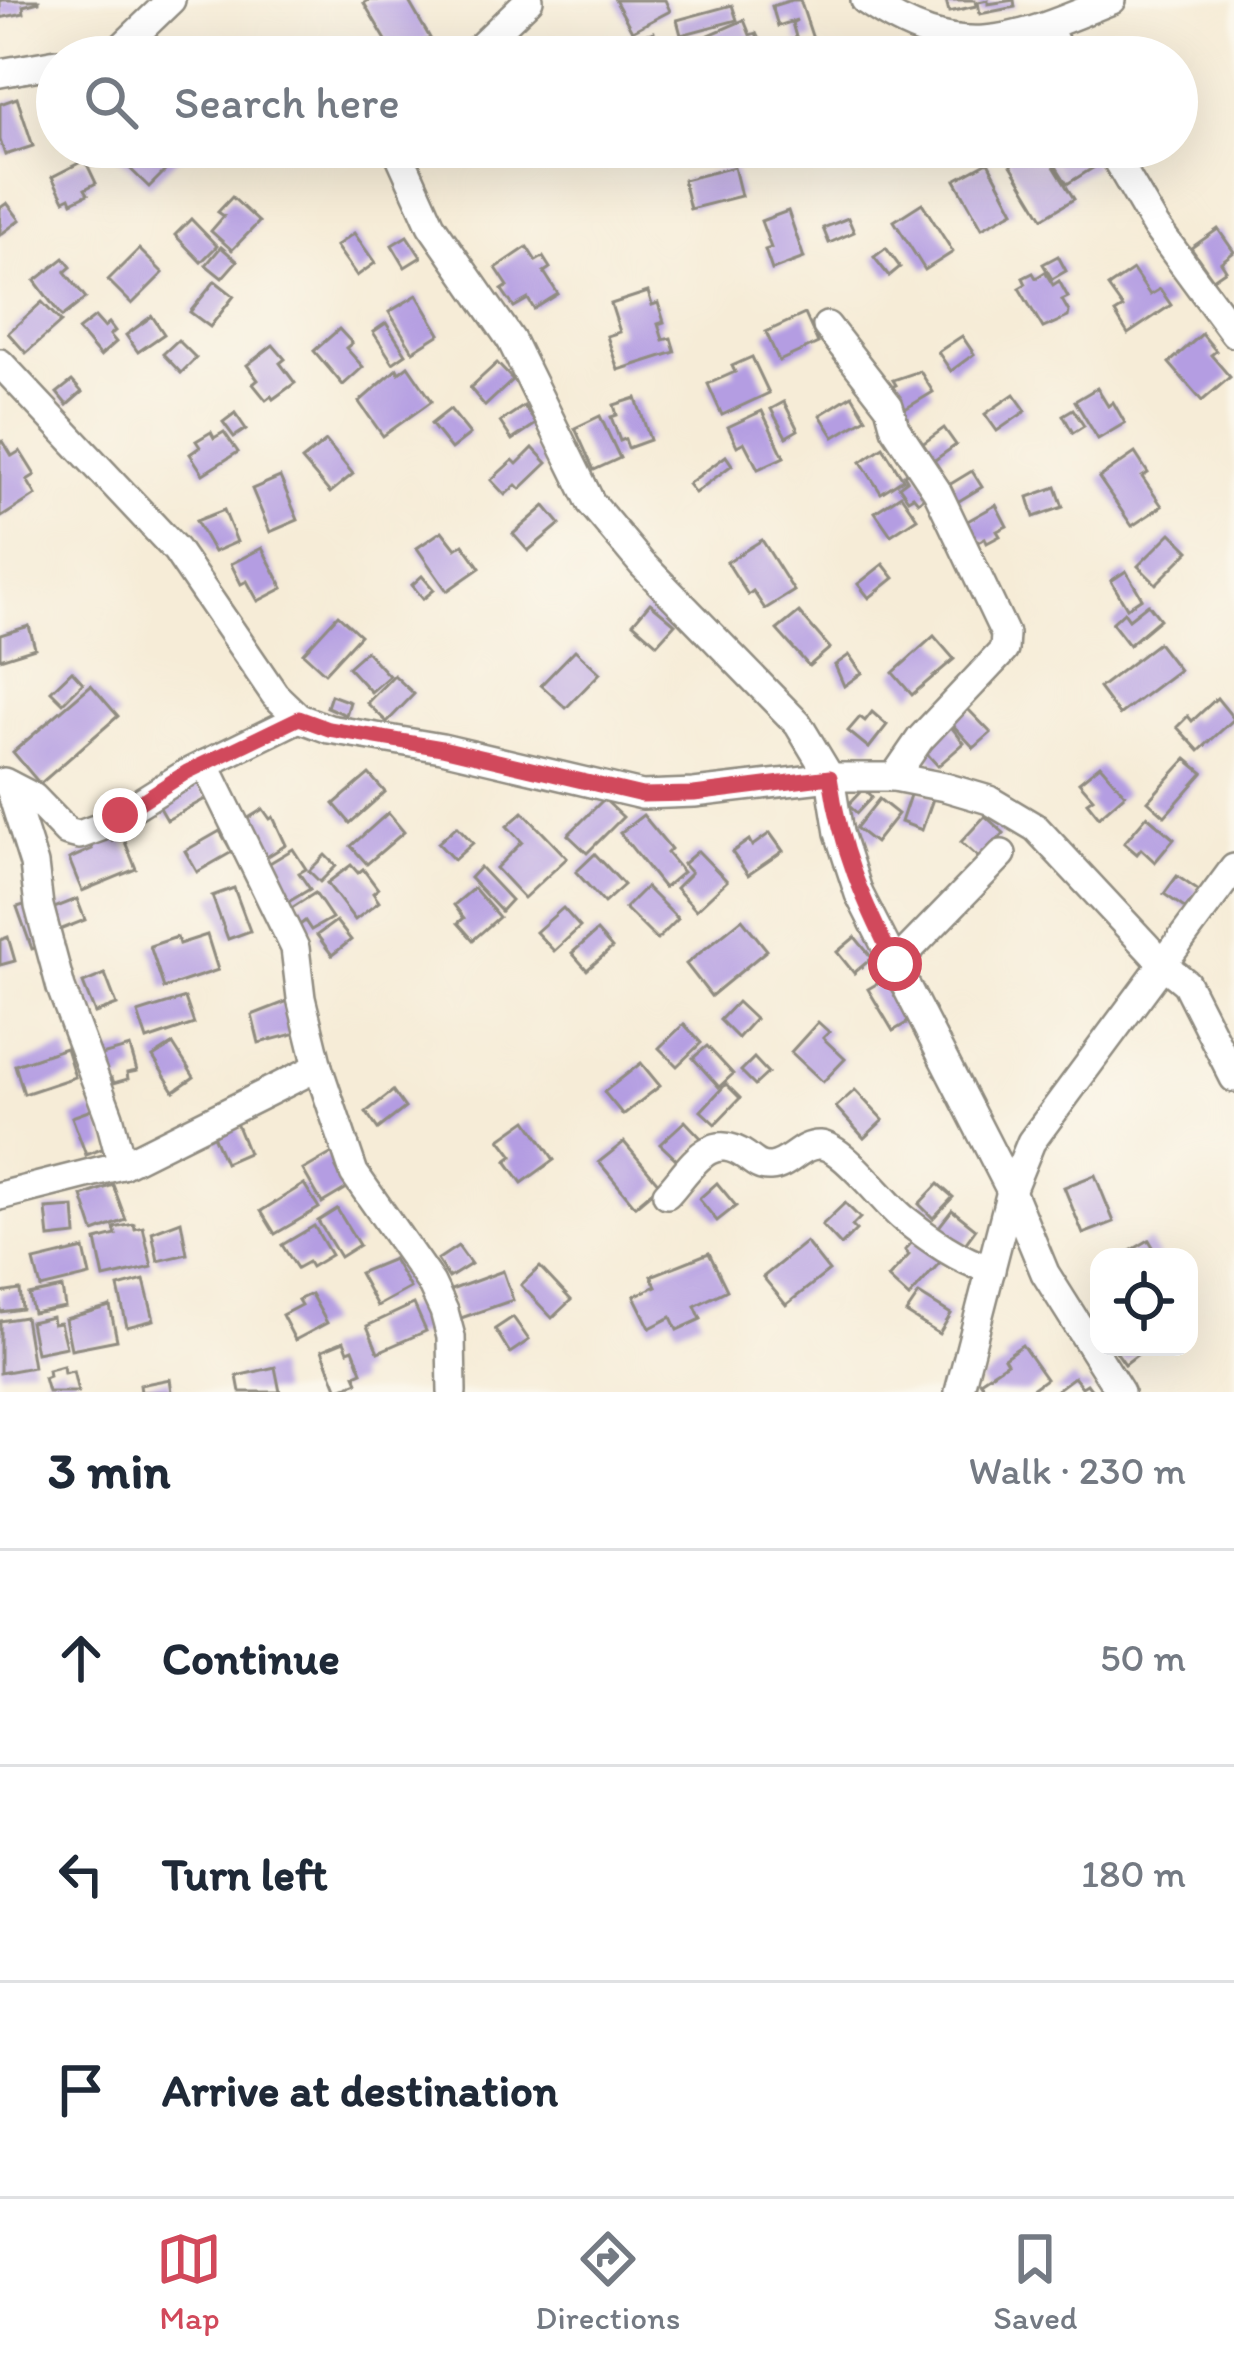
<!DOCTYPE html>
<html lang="en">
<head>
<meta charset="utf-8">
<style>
  body { margin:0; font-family:Itim,sans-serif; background:#f6f6f7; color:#1f2937 }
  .controls { position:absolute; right:36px; bottom:36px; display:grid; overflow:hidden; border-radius:24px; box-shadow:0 12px 48px #0002 }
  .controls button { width:108px; height:108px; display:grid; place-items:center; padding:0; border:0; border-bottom:3px solid #e0e1e3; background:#fff; color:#1f2937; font:60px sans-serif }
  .stop { position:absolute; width:36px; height:36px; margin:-27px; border:9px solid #d1495b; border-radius:50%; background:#fff }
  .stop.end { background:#d1495b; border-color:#fff; box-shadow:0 3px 12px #0008 }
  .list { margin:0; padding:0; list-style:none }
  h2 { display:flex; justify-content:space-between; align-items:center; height:156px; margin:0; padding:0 48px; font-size:51px }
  h2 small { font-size:39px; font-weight:400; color:#747a83 }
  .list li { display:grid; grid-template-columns:78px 1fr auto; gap:36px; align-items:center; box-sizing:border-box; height:216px; padding:0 48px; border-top:3px solid #e0e1e3 }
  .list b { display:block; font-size:45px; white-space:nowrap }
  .list em { font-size:39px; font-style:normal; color:#747a83 }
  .icon { flex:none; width:66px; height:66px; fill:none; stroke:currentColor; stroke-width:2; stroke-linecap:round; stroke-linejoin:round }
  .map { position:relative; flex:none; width:1234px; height:1392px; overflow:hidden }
  .search { position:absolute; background:#fff; box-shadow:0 12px 48px #0002; left:36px; right:36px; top:36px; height:132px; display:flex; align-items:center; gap:30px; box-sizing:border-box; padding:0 42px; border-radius:66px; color:#747a83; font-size:45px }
  .sheet { height:804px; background:#fff }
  nav { display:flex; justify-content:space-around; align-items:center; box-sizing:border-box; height:168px; border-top:3px solid #e0e1e3; background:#fff; font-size:33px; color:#747a83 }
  nav a { display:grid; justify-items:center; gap:6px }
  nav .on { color:#d1495b }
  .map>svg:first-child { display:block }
</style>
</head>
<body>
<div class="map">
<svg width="1234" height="1392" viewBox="0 0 1234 1392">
  <rect width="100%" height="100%" fill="#fbf7ec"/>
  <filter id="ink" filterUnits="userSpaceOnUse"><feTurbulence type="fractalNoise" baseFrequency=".00833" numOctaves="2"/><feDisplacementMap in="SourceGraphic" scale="24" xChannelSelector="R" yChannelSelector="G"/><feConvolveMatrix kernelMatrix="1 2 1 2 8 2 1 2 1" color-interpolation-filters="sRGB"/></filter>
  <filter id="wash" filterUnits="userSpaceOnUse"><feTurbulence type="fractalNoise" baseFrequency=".004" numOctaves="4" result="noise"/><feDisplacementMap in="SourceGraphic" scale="48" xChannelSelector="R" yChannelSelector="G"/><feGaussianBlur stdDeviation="2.7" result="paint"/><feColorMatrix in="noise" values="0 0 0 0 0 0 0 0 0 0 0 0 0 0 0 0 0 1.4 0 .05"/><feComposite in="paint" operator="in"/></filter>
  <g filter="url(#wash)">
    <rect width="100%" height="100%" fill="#f6ecd7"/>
    <g id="blocks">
      <g fill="#b49de2">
        <path d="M0,0H39V2L23,6L24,13L0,18Z"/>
        <path d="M369,0H408L430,38L396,57L364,3Z"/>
        <path d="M615,0H665L670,11L632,31Z"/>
        <path d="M792,0H800L813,39L798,44L792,23L797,20L778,26L772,6Z"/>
        <path d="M946,0H975L976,6L949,12Z"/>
        <path d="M988,0V4L1014,0L1015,7L980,14L978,2Z"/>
        <path d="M732,5L737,20L681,35L677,20Z"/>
        <path d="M744,20L750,35L756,33L763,48L757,51L759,57H710L702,38Z"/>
        <path d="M654,32L659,46L614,57L610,47Z"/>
        <path d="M17,98L33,146L5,155L0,140V104Z"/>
        <path d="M120,147H189L149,187L114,153Z"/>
        <path d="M1022,147L1027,153L1042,147L1074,199L1043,218L1006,157Z"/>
        <path d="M1055,147L1068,153L1084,147L1096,166L1067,184L1047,152Z"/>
        <path d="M85,160L96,183L85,189L88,194L72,202L70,197L64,200L52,177Z"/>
        <path d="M988,162L1014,211L982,228L955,180Z"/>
        <path d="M734,167L741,196L690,209L683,180Z"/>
        <path d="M232,197L259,222L232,250L211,231L224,216L218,212Z"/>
        <path d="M7,203L20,220L0,235V208Z"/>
        <path d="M922,203L953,252L925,270L894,221Z"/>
        <path d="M788,211L804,258L772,270L765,250L771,248L761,221Z"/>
        <path d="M848,218L854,232L829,243L823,228Z"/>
        <path d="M191,219L217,246L201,262L175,235Z"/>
        <path d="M1218,229L1234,252L1221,262L1226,270L1213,279L1191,248Z"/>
        <path d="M354,233L375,263L357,276L336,246Z"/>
        <path d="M407,236L421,257L405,267L392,245Z"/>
        <path d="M221,247L237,261L222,278L206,265Z"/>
        <path d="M527,247L536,261L543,257L550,268L544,272L558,294L534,309L528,299L514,307L502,290L508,286L496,268Z"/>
        <path d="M886,248L900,267L889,276L874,257Z"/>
        <path d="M139,249L163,273L132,304L108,280Z"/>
        <path d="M1058,256L1066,271L1052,279L1043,264Z"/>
        <path d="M64,258L71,267L65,272L86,298L62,317L35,281Z"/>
        <path d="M1133,270L1150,295L1160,289L1171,305L1128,334L1115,313L1123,308L1108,287Z"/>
        <path d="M1045,272L1053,285L1059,281L1068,297L1062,300L1069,312L1068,317L1043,328L1019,288L1026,284L1023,278L1033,273L1036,278Z"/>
        <path d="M215,281L234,296L210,327L190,312Z"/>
        <path d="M648,292L652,305L658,303L664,322L658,324L663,340L671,338L675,352L618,370L607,336L620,332L611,304Z"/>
        <path d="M417,295L440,334L413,351L389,312Z"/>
        <path d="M42,302L61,322L26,353L8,333Z"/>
        <path d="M805,314L818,343L779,361L766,332Z"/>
        <path d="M152,316L164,334L138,352L126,335Z"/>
        <path d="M95,317L104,327L109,323L115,331L110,335L116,342L100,356L78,330Z"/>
        <path d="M386,323L406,354L393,363L373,332Z"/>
        <path d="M339,329L352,343L346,348L363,367L343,385L314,351Z"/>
        <path d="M1202,334L1216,351L1211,355L1230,377L1202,401L1169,363Z"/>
        <path d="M962,336L974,354L951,371L938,352Z"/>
        <path d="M178,340L196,358L181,373L163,354Z"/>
        <path d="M273,345L285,359L280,363L295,383L273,399L271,396L266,400L253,384L258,380L247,365Z"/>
        <path d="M752,357L769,393L722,415L708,384L735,372L732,366Z"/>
        <path d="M497,363L513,380L485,406L470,388Z"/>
        <path d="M408,366L432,401L383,436L359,402L397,369L399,373Z"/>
        <path d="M920,371L933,392L905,409L892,387L896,385L893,380Z"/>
        <path d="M72,381L82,392L67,405L57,393Z"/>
        <path d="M1097,388L1108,406L1113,402L1125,423L1098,439L1075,401Z"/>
        <path d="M1014,394L1026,411L997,431L985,414Z"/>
        <path d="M852,395L866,418L834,437L820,415Z"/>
        <path d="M636,398L650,440L628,448L625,439L620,441L611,417L617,415L614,405Z"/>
        <path d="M784,402L798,430L786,437L771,409Z"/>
        <path d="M524,406L536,424L512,440L500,422Z"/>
        <path d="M450,409L470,434L451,449L431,424Z"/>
        <path d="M1073,409L1084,426L1073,433L1063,415Z"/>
        <path d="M762,411L784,457L758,469L744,442L737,446L728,427Z"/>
        <path d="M235,413L246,429L234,437L223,422Z"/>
        <path d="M600,416L620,458L594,470L575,428Z"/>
        <path d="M944,428L956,445L925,467L914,450Z"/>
        <path d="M211,432L214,438L224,432L238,452L203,474L190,454L200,447L196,441Z"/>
        <path d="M3,441L12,456L20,451L35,475L27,480L36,495L0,518V443Z"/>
        <path d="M326,441L353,474L330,493L302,460Z"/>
        <path d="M883,447L903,479L881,493L861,462Z"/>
        <path d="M533,448L547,463L520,489L516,485L505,495L491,480L513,460L517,464Z"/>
        <path d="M1135,453L1148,473L1142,477L1162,506L1132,526L1099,478Z"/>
        <path d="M726,456L732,465L695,493L688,484Z"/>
        <path d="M914,468L931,492L918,502L913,496L908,499L899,486L907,480L904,475Z"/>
        <path d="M972,471L982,487L954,504L944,488Z"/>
        <path d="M280,477L298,520L270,532L252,489Z"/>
        <path d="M1056,487L1063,507L1034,517L1028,497Z"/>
        <path d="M901,495L917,518L891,535L875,512Z"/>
        <path d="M996,505L1007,526L997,531L1000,536L987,543L985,538L976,543L964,523Z"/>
        <path d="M545,506L560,524L528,551L513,534Z"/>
        <path d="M224,510L237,542L214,552L196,521Z"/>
        <path d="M442,531L456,549L463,544L480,568L447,591L417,548Z"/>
        <path d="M1171,533L1189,551L1156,584L1138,566Z"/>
        <path d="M762,540L794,591L765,609L753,591L748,595L727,562Z"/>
        <path d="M262,548L283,588L258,601L247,581L241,584L231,564Z"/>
        <path d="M883,564L894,578L869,598L858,584Z"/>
        <path d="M1126,571L1142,598L1127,608L1111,581Z"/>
        <path d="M422,576L434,590L423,599L412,585Z"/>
        <path d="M650,603L675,624L657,644L633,623Z"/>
        <path d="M1148,604L1160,619L1129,645L1112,623L1124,612L1129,619Z"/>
        <path d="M799,612L830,648L809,666L777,630Z"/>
        <path d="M338,615L360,635L325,673L303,653Z"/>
        <path d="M29,626L35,648L0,659V635Z"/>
        <path d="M934,636L954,659L912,695L893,673Z"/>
        <path d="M1158,643L1179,670L1119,715L1099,688Z"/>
        <path d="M575,650L600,673L566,708L541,685Z"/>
        <path d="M366,651L389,676L371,692L348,667Z"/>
        <path d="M849,655L862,673L844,686L835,665Z"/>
        <path d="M72,671L83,683L63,703L51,691Z"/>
        <path d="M394,675L414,694L387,722L367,703Z"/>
        <path d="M91,685L118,716L40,784L13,752Z"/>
        <path d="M331,695L350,702L346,715L327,707Z"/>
        <path d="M1217,698L1234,719L1199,751L1177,727L1188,716L1192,721Z"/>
        <path d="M966,707L991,733L974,748L950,722Z"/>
        <path d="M872,712L887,725L869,748L848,731L860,717L865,721Z"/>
        <path d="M948,723L964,743L938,766L921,747Z"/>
        <path d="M1186,759L1203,773L1165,816L1148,801Z"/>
        <path d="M1100,765L1125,794L1099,817L1087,802L1093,798L1079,782Z"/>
        <path d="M369,774L385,792L350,823L334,804Z"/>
        <path d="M195,777L207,798L167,820L155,799Z"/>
        <path d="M863,789L872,797L857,813L848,805Z"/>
        <path d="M912,789L934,796L922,830L901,822Z"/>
        <path d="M604,799L623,817L587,853L568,835Z"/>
        <path d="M879,799L898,814L875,843L856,828Z"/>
        <path d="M263,809L270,819L273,817L286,845L265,858L242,822Z"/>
        <path d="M523,812L567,858L524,898L496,868L522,842L507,826Z"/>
        <path d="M388,813L404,832L367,864L351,846Z"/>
        <path d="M643,815L671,849L667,853L683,872L664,888L620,833Z"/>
        <path d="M985,816L1004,833L980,859L961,842Z"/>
        <path d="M1147,816L1174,839L1155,862L1141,849L1137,854L1124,843Z"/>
        <path d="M457,826L473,843L454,860L438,843Z"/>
        <path d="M220,831L232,852L197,872L185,851Z"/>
        <path d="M770,833L783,851L748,875L732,852L749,840L752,846Z"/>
        <path d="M109,834L112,841L123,837L136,869L82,891L69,859L92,849L89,842Z"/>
        <path d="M293,849L306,869L299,873L310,889L285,904L263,867Z"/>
        <path d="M698,851L727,881L696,910L676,888L691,873L683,864Z"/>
        <path d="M595,854L624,885L604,903L576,872Z"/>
        <path d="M325,855L336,866L320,882L309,871Z"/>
        <path d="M351,865L358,873L363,869L378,889L373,893L379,902L355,920L327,883Z"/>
        <path d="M480,867L511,900L501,911L470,878Z"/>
        <path d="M1177,876L1199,891L1186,909L1164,894Z"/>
        <path d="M646,887L678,919L657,940L625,908Z"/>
        <path d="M234,888L250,931L228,939L212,896Z"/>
        <path d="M474,888L499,917L473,940L458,923L464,918L454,905Z"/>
        <path d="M315,893L332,918L311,930L305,921L300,925L290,909Z"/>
        <path d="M77,899L85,920L57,931L49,910Z"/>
        <path d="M31,903L43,946L32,949L17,907Z"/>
        <path d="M563,908L580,927L554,951L536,932Z"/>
        <path d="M742,919L767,950L711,996L686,964Z"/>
        <path d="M336,921L351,940L332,955L317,935Z"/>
        <path d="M597,931L612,948L587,970L572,953Z"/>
        <path d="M207,935L218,970L164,988L150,946L177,937L179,944Z"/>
        <path d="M8,937L15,961L0,965V940Z"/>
        <path d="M855,937L872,958L854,973L837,952Z"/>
        <path d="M105,974L117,1005L95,1013L83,983Z"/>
        <path d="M885,979L910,1021L893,1031L868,989Z"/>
        <path d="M185,998L194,1024L147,1040L138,1013Z"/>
        <path d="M293,999L301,1032L259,1043L252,1015Z"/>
        <path d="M737,1002L755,1019L738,1038L720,1020Z"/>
        <path d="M818,1022L829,1032L823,1038L845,1059L823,1082L791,1052Z"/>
        <path d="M684,1024L701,1043L677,1066L659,1048Z"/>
        <path d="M173,1044L194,1077L174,1091L153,1057Z"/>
        <path d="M707,1046L733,1074L719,1087L693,1058Z"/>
        <path d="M130,1047L137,1071L127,1073L128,1079L114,1083L112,1078L104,1080L98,1056Z"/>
        <path d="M66,1048L75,1077L24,1094L15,1065Z"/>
        <path d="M754,1058L768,1073L755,1085L741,1071Z"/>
        <path d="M641,1063L660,1086L623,1115L604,1092Z"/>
        <path d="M726,1084L740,1098L715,1124L701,1111Z"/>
        <path d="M855,1090L883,1120L864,1138L836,1107Z"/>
        <path d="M393,1091L405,1108L378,1129L366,1112Z"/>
        <path d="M94,1109L107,1147L86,1155L72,1117Z"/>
        <path d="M234,1118L248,1153L225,1163L210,1128Z"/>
        <path d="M527,1120L554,1160L522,1183L506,1161L513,1156L500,1139Z"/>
        <path d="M685,1121L702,1139L679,1162L660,1144Z"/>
        <path d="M624,1142L660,1185L635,1206L599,1162Z"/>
        <path d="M334,1152L341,1165L336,1168L347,1188L322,1203L303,1170Z"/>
        <path d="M1095,1175L1114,1222L1083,1234L1064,1187Z"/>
        <path d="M717,1183L736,1206L717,1221L699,1199Z"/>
        <path d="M304,1184L319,1208L275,1234L261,1211Z"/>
        <path d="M938,1184L953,1197L933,1218L919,1204Z"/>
        <path d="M113,1185L126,1220L94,1232L82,1196Z"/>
        <path d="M845,1203L860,1218L852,1226L856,1230L841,1245L822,1225Z"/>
        <path d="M74,1207L76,1235L49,1238L46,1209Z"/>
        <path d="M337,1209L359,1245L340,1257L318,1221Z"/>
        <path d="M952,1210L976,1229L963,1247L938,1228Z"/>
        <path d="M181,1221L187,1254L158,1261L152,1232Z"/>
        <path d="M134,1224L135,1229L143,1227L152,1267L104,1278L96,1240L116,1235L114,1228Z"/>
        <path d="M314,1226L331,1255L311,1267L308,1262L297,1268L282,1245Z"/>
        <path d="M917,1237L942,1260L909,1297L888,1278L909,1255L905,1250Z"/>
        <path d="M1149,1240L1159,1257H1130L1127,1253Z"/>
        <path d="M806,1242L829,1271L786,1305L763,1277Z"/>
        <path d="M458,1246L471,1264L449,1278L437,1260Z"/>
        <path d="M84,1249L90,1276L41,1288L34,1261Z"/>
        <path d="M709,1253L727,1290L695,1306L701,1319L677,1330L671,1317L650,1328L634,1296L656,1286L651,1276Z"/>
        <path d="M393,1259L410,1288L377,1306L359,1273Z"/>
        <path d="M540,1267L571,1300L552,1318L521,1285Z"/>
        <path d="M503,1271L513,1300L461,1318L451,1290Z"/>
        <path d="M144,1280L154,1320L127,1327L118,1287Z"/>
        <path d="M62,1288L65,1307L33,1313L29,1295Z"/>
        <path d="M20,1290L22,1309L0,1312V1293Z"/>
        <path d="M311,1294L327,1323L295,1340L282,1315L301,1305L298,1300Z"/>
        <path d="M919,1294L951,1314L939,1334L906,1313Z"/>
        <path d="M414,1304L426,1331L378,1352L367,1326Z"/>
        <path d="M110,1306L117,1340L71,1349L65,1319Z"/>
        <path d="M25,1317L33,1367L0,1373V1321Z"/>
        <path d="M52,1317L53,1324L60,1323L66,1347L36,1353L30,1322Z"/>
        <path d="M513,1317L529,1340L510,1353L495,1329Z"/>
        <path d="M344,1341L348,1351L353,1349L362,1372L355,1375L358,1382L338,1390L322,1350Z"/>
        <path d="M1022,1345L1046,1379L1028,1392H987L980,1381L1007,1363L1004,1358Z"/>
        <path d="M1113,1347H1132L1137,1355L1125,1364Z"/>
        <path d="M63,1366L64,1373L73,1371L78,1392H48L44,1378L49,1376L48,1370Z"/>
        <path d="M275,1367L280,1392H240L237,1376Z"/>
        <path d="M1074,1377L1082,1387L1087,1384L1093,1392H1054Z"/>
        <path d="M170,1379L172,1392H141L140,1385Z"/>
      </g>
    </g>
  </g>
  <g filter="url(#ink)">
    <use href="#blocks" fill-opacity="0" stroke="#908c81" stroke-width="3"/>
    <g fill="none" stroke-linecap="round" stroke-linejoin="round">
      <g stroke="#908c81" stroke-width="32">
        <g id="minor">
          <path d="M865,0C960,65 1013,41 1112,0"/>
          <path d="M1047,27L1062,57"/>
          <path d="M112,57L171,0"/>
          <path d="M470,57L529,0"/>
          <path d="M0,73L57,63"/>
          <path d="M396,147L431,225L511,340L591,503L642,564L798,724L830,777L839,833L859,894L1011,1191L1045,1273L1120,1392"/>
          <path d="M1109,147L1156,227L1234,333"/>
          <path d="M827,326L889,406L895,428L937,491L1005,634L1004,650L920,739L894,777"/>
          <path d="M0,363L176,550L275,695L299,718L329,729L442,748L642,795L694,793L830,777H894L945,787L989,800L1036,828L1164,965L1186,983L1234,1078"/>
          <path d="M205,764L295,948L301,998L318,1067L354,1173L431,1283L444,1311L451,1337L452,1392"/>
          <path d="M4,782L33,797L67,832L79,835L101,827L187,773L299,718"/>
          <path d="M9,785L34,864L39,906L61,988L109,1116L122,1165"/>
          <path d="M895,964L1002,854"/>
          <path d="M667,1194C691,1168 709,1129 746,1156C754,1162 760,1168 770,1167C789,1166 800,1144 820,1145C844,1147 883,1202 903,1218C931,1240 957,1259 991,1270"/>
          <path d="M0,1196L122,1165L318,1067"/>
          <path d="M959,1392L1011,1191L1031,1142L1234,868"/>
        </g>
      </g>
      <use href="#minor" stroke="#fff" stroke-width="27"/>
    </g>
  </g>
  <g fill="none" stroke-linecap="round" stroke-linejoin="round" filter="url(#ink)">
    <path stroke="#d1495b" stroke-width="15" d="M120,815L187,772L299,718L329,729L442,748L642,795L694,794L830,777C841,851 862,898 895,964"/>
  </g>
</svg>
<div class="controls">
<button><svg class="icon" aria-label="locate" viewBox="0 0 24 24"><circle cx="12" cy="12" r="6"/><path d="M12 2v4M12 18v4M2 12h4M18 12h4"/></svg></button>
</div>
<div class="stop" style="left:895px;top:964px"></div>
<div class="stop end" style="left:120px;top:815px"></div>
<div class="search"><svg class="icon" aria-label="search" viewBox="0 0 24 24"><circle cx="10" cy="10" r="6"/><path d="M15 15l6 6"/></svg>Search here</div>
</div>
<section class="sheet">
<h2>3 min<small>Walk · 230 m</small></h2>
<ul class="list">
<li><svg class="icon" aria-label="ahead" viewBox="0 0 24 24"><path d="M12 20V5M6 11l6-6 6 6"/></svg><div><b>Continue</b></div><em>50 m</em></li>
<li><svg class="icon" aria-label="left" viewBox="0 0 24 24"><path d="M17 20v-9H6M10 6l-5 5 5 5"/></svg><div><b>Turn left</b></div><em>180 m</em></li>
<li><svg class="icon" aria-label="arrive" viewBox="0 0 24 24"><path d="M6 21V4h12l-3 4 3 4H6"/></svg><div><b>Arrive at destination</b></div></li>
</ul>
</section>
<nav>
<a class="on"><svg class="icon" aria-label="map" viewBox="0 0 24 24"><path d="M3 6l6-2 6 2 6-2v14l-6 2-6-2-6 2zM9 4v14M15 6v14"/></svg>Map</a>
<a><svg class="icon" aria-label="directions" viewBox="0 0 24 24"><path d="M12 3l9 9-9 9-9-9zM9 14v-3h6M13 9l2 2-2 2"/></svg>Directions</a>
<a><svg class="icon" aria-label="saved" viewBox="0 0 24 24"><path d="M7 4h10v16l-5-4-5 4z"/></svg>Saved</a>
</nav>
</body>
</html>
